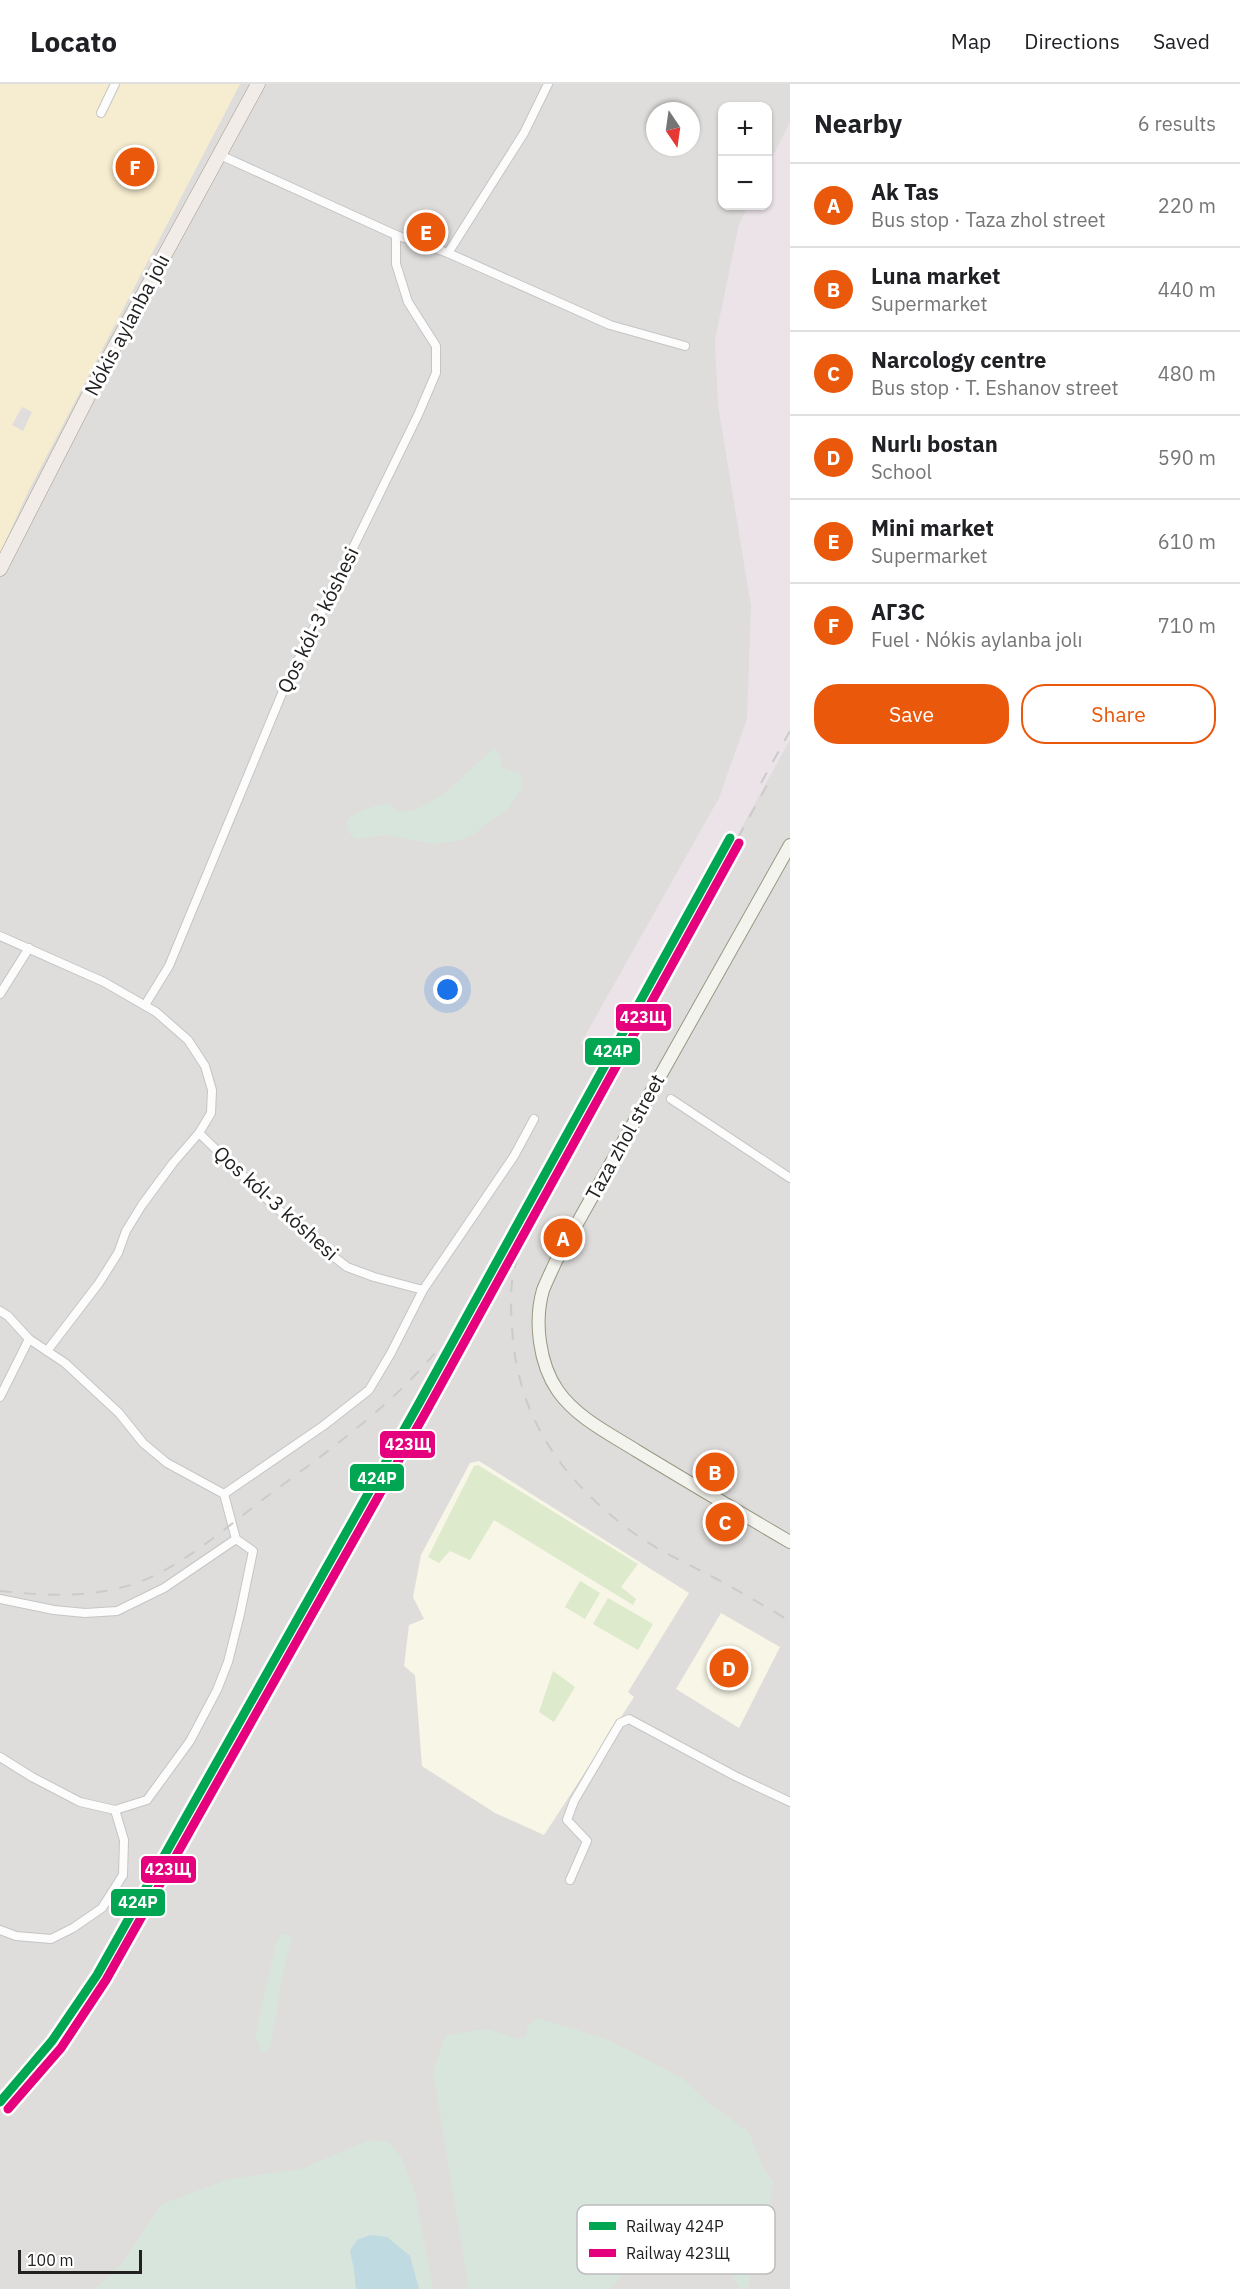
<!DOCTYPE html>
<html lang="en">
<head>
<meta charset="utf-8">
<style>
  body { margin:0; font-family:"IBM Plex Sans",sans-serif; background:#f6f6f6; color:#202124 }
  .controls { position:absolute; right:18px; top:18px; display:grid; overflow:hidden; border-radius:12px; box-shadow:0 2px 4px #0004 }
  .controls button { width:54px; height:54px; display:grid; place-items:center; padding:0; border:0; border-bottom:2px solid #e0e0e0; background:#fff; color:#202124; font:30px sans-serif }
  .compass { position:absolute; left:646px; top:18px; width:54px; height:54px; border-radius:50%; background:#fff; box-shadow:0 2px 4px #0004; rotate:167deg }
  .scale { position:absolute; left:18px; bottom:15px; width:124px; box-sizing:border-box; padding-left:6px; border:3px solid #212121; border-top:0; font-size:16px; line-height:21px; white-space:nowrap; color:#212121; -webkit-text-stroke:4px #fff; paint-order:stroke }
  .you { position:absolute; left:448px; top:906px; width:21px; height:21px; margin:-15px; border:4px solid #fff; border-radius:50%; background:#1a73e8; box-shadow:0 0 0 9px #1a73e833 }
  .badge { display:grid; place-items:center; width:39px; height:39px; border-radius:50%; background:#ea580c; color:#fff; font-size:20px; font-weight:700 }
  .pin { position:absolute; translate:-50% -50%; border:3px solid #fff; box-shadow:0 2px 6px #0006 }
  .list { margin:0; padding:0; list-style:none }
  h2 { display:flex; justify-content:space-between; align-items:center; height:78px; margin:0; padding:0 24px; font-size:26px }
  h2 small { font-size:20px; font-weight:400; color:#757577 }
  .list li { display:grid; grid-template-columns:39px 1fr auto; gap:18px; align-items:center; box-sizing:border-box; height:84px; padding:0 24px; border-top:2px solid #e0e0e0 }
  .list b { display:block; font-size:22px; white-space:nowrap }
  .list p { margin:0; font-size:20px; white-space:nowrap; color:#757577 }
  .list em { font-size:20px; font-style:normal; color:#757577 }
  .actions { display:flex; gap:12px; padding:18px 24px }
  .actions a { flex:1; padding:14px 0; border:2px solid #ea580c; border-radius:24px; text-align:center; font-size:21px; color:#ea580c }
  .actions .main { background:#ea580c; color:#fff }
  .map { position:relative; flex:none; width:790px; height:2205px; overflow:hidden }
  header { display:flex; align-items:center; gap:36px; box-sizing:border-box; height:84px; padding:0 30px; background:#fff; border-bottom:2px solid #e0e0e0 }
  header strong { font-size:28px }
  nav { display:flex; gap:33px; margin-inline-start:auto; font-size:21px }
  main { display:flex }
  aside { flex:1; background:#fff }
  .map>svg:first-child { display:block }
</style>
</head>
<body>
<header>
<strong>Locato</strong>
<nav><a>Map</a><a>Directions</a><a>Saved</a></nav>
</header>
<main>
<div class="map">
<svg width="790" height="2205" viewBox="0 0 790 2205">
  <rect width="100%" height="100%" fill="#efedea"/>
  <path fill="#dedddb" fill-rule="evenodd" d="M0,0H790V2205H0ZM722,22H768V122H722ZM655,27H691V63H655Z"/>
  <path fill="#ece3e8" d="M790,38V656L613,976L581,959L719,714L747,635L751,522L718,321L715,256L739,140L748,122H768V82Z"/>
  <g fill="#f7f6e7">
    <path d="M479,1377L689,1509L628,1608L634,1613L544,1751L495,1729L422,1682L415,1591L404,1582L409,1541L424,1535L413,1513L421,1471L470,1379Z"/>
    <path d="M721,1529L780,1563L739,1644L676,1605Z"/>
  </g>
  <g fill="#ddeacb">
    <path d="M478,1381L638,1480L621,1503L636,1515L633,1521L494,1436L470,1476L450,1467L439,1479L428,1473L474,1382Z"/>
    <path d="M580,1497L600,1509L585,1535L565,1523Z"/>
    <path d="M608,1514L653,1540L638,1566L593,1540Z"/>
    <path d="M553,1587L575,1603L554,1638L539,1628Z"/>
  </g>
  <g fill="#d8e5dd">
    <path d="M494,664L500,672L501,683L521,690L522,704L509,724L474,750L462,756L433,760L387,751L356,755L348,747L347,736C356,726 376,722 389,719L399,728L416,726L445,709Z"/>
    <path d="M281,1850L289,1851L292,1858C278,1893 279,1930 269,1966L264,1969L259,1968L260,1961L256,1955L257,1943L275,1862Z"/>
    <path d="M537,1934L606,1955L682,1994L712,2022L749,2048L763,2083L773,2098L768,2131L759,2137H735L726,2145C726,2158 729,2167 736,2178H745L750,2186L748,2205H740L722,2175L708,2159L697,2163L688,2159L634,2179L609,2205H469L433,1987L446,1951L488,1945L517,1955L526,1952L528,1941Z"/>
    <path d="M369,2056L388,2058L401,2073L415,2109L433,2205H419L410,2172L350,2167L354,2185L356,2205H95L122,2180L162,2120L229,2095L301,2085Z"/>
  </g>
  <path fill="#f6edd0" d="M0,0H240L28,408L0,469Z"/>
  <path fill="#dfdedd" d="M22,323L32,328L23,347L12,341Z"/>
  <path fill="#bfdae0" d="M370,2151L387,2153L410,2172L419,2205H356L354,2185L350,2167L357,2156Z"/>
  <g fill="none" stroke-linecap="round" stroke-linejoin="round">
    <g stroke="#c6c5c4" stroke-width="10">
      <g id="minor">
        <path d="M101,29L115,0"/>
        <path d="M220,71L396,151L448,169L610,241L685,262"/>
        <path d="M448,169L524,49L548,0"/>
        <path d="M0,852L104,898L156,928L188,956L205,982L212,1006L211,1029L199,1049L173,1079L142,1121L126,1147L118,1169L99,1199L47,1267"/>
        <path d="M0,910L29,864"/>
        <path d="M145,921L169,882L283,607L418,331L436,289V262L408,218L396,180V151"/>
        <path d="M671,1015L790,1094"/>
        <path d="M199,1049L269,1117L316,1159L347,1183L374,1193L423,1206"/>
        <path d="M0,1227L8,1232L29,1255L65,1279L119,1329L143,1359L167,1379L224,1410"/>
        <path d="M0,1313L29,1255"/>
        <path d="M224,1410L323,1342L369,1306L391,1269L423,1206L514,1072L534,1035"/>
        <path d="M0,1515L54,1526L85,1529L117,1527L164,1504L236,1455"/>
        <path d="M0,1673L32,1693L80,1718L115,1726L147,1716L190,1657L217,1606L228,1578L240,1530L253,1467L236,1455L224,1410"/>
        <path d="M570,1796L587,1757L567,1736L574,1717L620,1639L629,1635L735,1692L790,1718"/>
        <path d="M0,1846L16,1852L51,1855L73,1844L102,1824L123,1791L124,1756L115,1726"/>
      </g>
    </g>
    <g stroke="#989882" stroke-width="14">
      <path id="secondary" d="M790,761L556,1177C552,1186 547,1196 543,1206C534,1237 539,1280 558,1307C577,1334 610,1350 637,1367C688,1398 739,1428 790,1458"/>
    </g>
    <g stroke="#a59a87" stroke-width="15">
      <path id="primary" d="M0,485L97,295L258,0"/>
    </g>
    <use href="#minor" stroke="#fdfcfc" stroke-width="8"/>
    <use href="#secondary" stroke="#f3f4ed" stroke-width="12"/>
    <use href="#primary" stroke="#f1ece7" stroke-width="14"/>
    <g stroke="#cbcbcb" stroke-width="2" stroke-dasharray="12 12" stroke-linecap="butt">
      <path d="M761,699L790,647"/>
      <path d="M676,876L536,1132C527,1151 517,1170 513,1191C510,1208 511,1225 512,1242C516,1331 561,1395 631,1447C655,1465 684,1478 711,1492C738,1506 764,1522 790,1537"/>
      <path d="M668,880L771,694"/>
      <path d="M0,1507C41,1511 82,1514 123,1503C173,1491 224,1445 265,1414C325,1369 387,1326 435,1269"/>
    </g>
    <g stroke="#fff" stroke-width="14">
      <path id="rail-1" d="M0,2018L52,1957L97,1891L418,1321L730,754"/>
    </g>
    <g stroke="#fff" stroke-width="14">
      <path id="rail-2" d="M8,2025L61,1964L106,1896L427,1326L739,759"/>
    </g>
    <use href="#rail-1" stroke="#00a651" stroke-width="9"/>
    <use href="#rail-2" stroke="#e5007d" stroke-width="9"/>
  </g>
  <g text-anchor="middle" stroke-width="6" stroke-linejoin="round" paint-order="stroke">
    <g font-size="20" fill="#212121" stroke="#fff">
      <text transform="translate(127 241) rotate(-62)" y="7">Nókis aylanba jolı</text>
      <text transform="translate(318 536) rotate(-64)" y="7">Qos kól-3 kóshesi</text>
      <text transform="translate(625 1053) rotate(-61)" y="7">Taza zhol street</text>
      <text transform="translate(276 1119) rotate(42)" y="7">Qos kól-3 kóshesi</text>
    </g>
  </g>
  <rect x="577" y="2121" width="198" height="69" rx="9" fill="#fff" stroke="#bcbcbc" stroke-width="1.5"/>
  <rect x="589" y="2138" width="27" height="8" fill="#00a651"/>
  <rect x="589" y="2165" width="27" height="8" fill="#e5007d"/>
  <g font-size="16" fill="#212121">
    <text x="626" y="2148">Railway 424Р</text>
    <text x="626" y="2175">Railway 423Щ</text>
  </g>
  <g stroke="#fff" stroke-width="2">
    <rect x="615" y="919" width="57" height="29" rx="6" fill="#e5007d"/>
    <rect x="584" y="953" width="57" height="29" rx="6" fill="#00a651"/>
    <rect x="379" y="1346" width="57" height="29" rx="6" fill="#e5007d"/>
    <rect x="349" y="1379" width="56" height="29" rx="6" fill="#00a651"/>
    <rect x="140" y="1771" width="57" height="29" rx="6" fill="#e5007d"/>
    <rect x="110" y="1804" width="56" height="29" rx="6" fill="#00a651"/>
  </g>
  <g font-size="16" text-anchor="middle" font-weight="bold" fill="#fff">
    <text x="643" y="939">423Щ</text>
    <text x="613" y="973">424Р</text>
    <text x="408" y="1366">423Щ</text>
    <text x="377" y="1400">424Р</text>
    <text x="168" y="1791">423Щ</text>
    <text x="138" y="1824">424Р</text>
  </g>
</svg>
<div class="controls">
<button>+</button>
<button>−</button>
</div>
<svg class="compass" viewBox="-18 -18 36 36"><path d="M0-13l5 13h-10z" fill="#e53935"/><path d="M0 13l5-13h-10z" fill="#757577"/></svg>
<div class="scale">100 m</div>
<div class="you"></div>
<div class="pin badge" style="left:563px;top:1154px">A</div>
<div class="pin badge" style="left:715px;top:1388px">B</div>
<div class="pin badge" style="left:725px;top:1438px">C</div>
<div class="pin badge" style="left:729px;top:1584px">D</div>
<div class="pin badge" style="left:426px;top:148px">E</div>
<div class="pin badge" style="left:135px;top:83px">F</div>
</div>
<aside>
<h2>Nearby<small>6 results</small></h2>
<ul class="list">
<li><span class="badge">A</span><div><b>Ak Tas</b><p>Bus stop · Taza zhol street</p></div><em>220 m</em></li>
<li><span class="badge">B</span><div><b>Luna market</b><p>Supermarket</p></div><em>440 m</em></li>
<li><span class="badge">C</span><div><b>Narcology centre</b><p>Bus stop · T. Eshanov street</p></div><em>480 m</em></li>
<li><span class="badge">D</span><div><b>Nurlı bostan</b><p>School</p></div><em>590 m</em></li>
<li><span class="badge">E</span><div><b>Mini market</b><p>Supermarket</p></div><em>610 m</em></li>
<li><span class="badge">F</span><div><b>АГЗС</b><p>Fuel · Nókis aylanba jolı</p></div><em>710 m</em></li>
</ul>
<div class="actions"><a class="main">Save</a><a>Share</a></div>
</aside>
</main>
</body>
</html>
